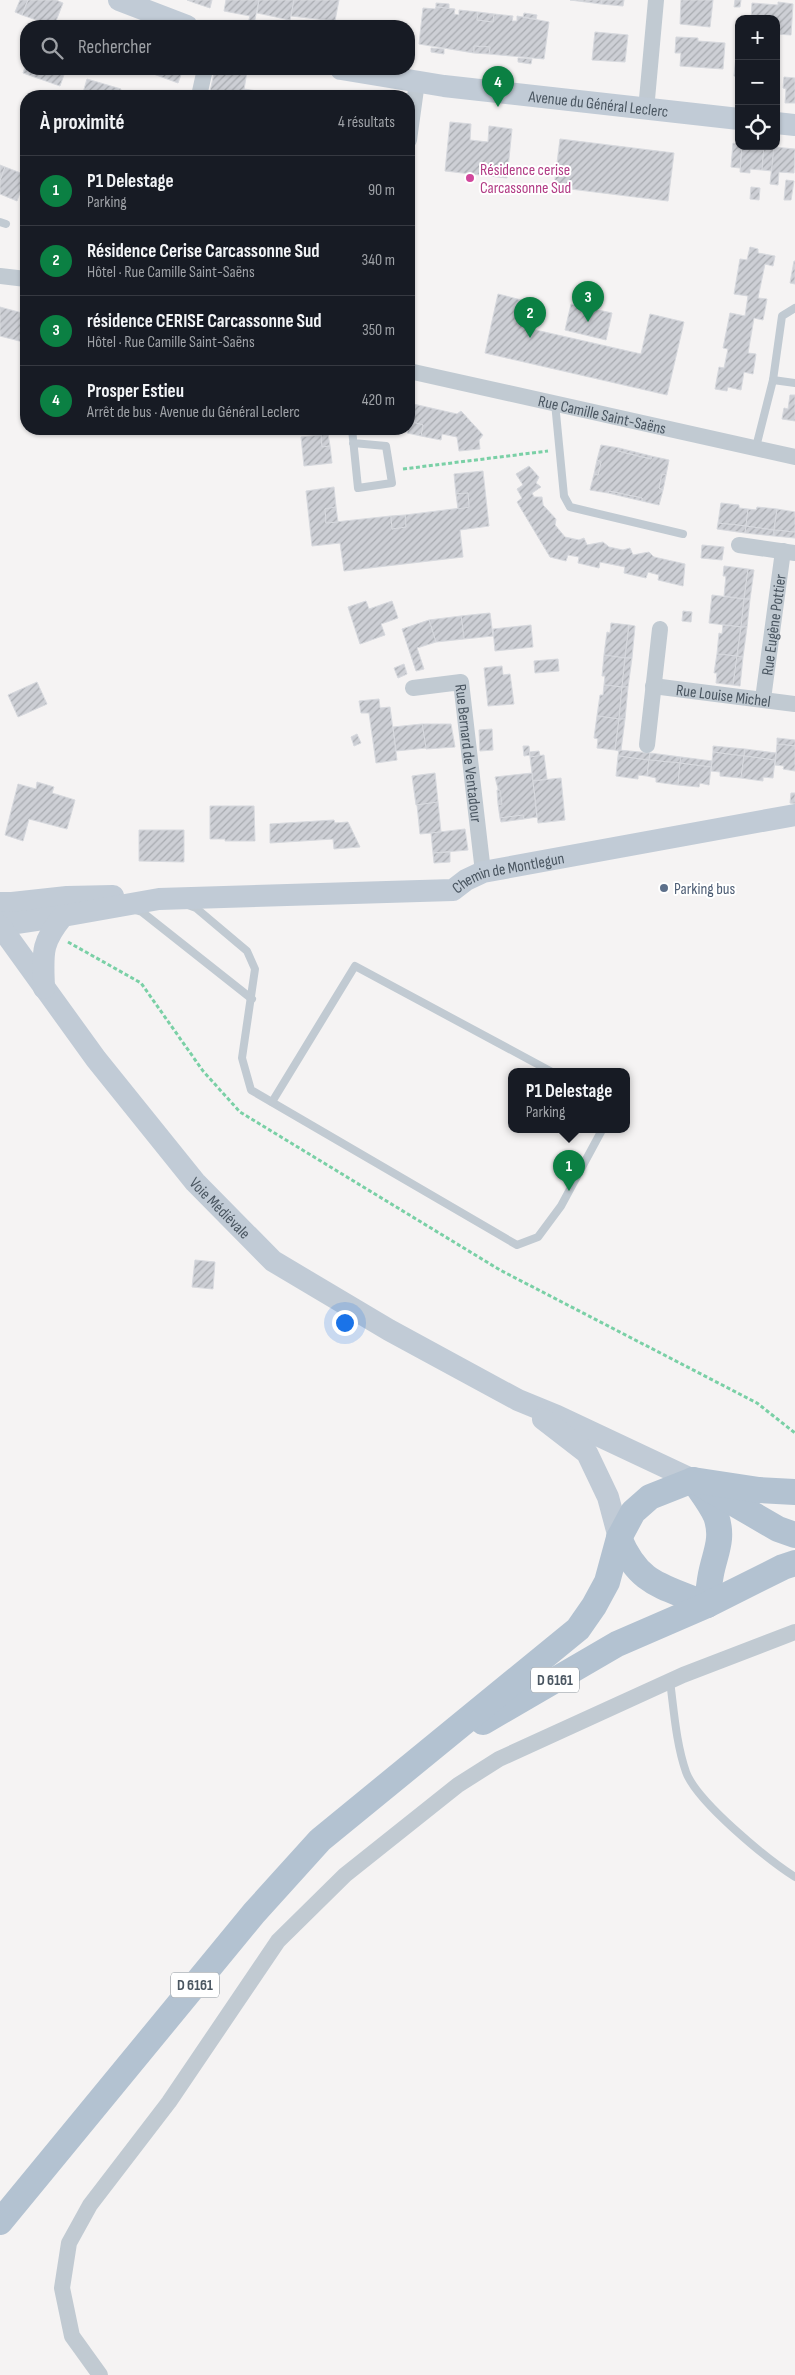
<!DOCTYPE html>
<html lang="fr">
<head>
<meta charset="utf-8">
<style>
  body { margin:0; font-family:"Sofia Sans Condensed",sans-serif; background:#20242c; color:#f1f3f6 }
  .controls { position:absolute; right:15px; top:15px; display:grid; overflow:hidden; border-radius:10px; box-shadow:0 1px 4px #0004 }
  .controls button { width:45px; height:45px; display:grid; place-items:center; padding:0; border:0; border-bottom:1px solid #363941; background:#171b24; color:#f1f3f6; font:25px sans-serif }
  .you { position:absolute; left:344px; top:1322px; width:18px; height:18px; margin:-12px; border:4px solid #fff; border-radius:50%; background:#1a73e8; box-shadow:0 0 0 8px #1a73e833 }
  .badge { display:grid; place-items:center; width:32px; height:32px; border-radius:50%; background:#0b8043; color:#fff; font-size:16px; font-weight:700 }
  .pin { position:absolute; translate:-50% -41px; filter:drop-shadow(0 1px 2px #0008) }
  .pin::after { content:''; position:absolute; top:26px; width:18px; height:15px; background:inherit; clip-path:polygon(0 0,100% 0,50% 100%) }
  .popup { position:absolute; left:508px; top:1068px; width:122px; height:65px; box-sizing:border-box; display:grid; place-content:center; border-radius:10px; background:#171b24; filter:drop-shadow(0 1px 4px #0005); font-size:16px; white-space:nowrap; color:#9ea1a6 }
  .popup b { font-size:19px; color:#f1f3f6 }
  .popup::after { content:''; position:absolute; left:50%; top:100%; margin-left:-10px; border:10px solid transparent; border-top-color:#171b24 }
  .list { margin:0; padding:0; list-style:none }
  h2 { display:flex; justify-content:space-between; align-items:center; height:65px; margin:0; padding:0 20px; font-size:21px }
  h2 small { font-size:16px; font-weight:400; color:#9ea1a6 }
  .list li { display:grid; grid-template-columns:32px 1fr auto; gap:15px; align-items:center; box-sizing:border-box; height:70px; padding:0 20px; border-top:1px solid #363941 }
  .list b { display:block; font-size:19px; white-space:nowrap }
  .list p { margin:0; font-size:16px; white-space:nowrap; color:#9ea1a6 }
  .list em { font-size:16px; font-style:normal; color:#9ea1a6 }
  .icon { flex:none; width:28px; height:28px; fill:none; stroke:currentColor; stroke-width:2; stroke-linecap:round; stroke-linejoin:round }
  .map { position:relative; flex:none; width:795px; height:2375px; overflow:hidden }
  .search { position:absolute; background:#171b24; box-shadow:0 1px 4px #0004; left:20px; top:20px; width:395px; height:55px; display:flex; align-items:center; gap:12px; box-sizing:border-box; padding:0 18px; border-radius:20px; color:#9ea1a6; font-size:19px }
  .panel { position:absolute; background:#171b24; box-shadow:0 1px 4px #0004; left:20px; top:90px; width:395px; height:345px; border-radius:20px }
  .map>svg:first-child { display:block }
</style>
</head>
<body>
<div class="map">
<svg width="795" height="2375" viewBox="0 0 795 2375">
  <defs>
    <pattern id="building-hatch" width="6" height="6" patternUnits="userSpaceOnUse" patternTransform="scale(1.25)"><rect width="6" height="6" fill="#cdcfd5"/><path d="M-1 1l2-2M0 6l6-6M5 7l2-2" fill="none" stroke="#a8abb0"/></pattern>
  </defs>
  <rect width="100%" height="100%" fill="#f5f3f3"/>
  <g fill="url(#building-hatch)" stroke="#d7d9de">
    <path d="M20,0H28L22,15L15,12Z"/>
    <path d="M28,0H56L63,3L54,26L22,15Z"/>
    <path d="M187,0H212L210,8L195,3Z"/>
    <path d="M226,0H259L254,24L248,23L250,16L224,11Z"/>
    <path d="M259,0H294L290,20L257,13Z"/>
    <path d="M294,0H339L335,21L291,16Z"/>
    <path d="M570,0H602L601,4Z"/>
    <path d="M602,0H624L623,6L601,4Z"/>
    <path d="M681,0H713L710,27L680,24Z"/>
    <path d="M735,0H741L740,7H734Z"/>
    <path d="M778,2L793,4L791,35L776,34V19H751L752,3L778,5Z"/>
    <path d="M436,3L449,4V9L436,7Z"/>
    <path d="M436,7L455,9L454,14L459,15V10L478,12L477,20L493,22L494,14L513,16L512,21H517V16L549,22L544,59L489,54L490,47L474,46V53L419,44L423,8L435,9Z"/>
    <path d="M478,12L494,14L493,22L477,20Z"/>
    <path d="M524,13L537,15L536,19L523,17Z"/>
    <path d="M595,32L628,35L625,62L592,60Z"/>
    <path d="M676,37L698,38V41L725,43L723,69L680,66L681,53H675Z"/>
    <path d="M474,46L490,47L489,54L474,53Z"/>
    <path d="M431,48L444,49V54L431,52Z"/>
    <path d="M736,57H739V77L734,76Z"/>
    <path d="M518,58L532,59L531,64L518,62Z"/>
    <path d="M26,64V69H66L60,86L23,73Z"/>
    <path d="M149,69H183L178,83L148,72Z"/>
    <path d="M215,69H240L247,71L243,96H209Z"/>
    <path d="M784,77L795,78V103H785L786,89L783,88Z"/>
    <path d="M87,79L121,89L119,96H82Z"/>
    <path d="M244,89L264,92L263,96H243Z"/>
    <path d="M450,122L471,124L470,140L488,142L489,126L512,129L507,178L445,171Z"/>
    <path d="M560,139L674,153L668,201L554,187Z"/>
    <path d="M733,143L742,146L740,168L731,167Z"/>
    <path d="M742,146H764L762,170L750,169V173L740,172Z"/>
    <path d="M764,146L774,147L772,171L762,170Z"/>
    <path d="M774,147L795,149L794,173L779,172L778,185L770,184Z"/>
    <path d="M0,165L5,167L0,181Z"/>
    <path d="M5,167L26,175L17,201L0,194V181Z"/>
    <path d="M786,180L794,181L791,200H784Z"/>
    <path d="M751,187L760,188L759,200L750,199Z"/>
    <path d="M750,247L758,249V253L775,256L773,266L765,264L758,298L767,299L763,320L754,318L748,353L756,354L753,374L744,372L741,390L728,387L727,391L715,389L719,367L724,368L728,349L723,348L730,313L745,316L748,296L734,294L740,259L747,260Z"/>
    <path d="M794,261H795V284L790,283Z"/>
    <path d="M498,294L533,303L527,328L641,354L650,314L684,322L667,395L485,353Z"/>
    <path d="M571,304L612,313L606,340L565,330Z"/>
    <path d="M0,307L26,314V331L23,342L0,336Z"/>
    <path d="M790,395H795V421L782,419L784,408L788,409Z"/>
    <path d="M409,403L457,414L461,411L483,435L479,440L480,449L459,451L457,437L442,434L441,440L421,436L423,425L409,421V423Z"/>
    <path d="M409,421L423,425L421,436L407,433Z"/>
    <path d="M328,434L330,446L322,447L321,435Z"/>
    <path d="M321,435L322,447L330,446L332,463L304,466L301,437Z"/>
    <path d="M601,445L619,448L618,451L651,459V456L669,460L666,475L662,474L659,488L663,490L659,505L642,501V498L609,491L608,493L590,490L594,474L598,475L601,462L597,460Z"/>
    <path d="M619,448L651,456V459L618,451Z"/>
    <path d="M597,460L601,462L598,475L594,474Z"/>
    <path d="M529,466L539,477L536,483L541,487L532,493L534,497H542L543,505L556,519L555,525L565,537L579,540L584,538L587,545L603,542L609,547L623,550L630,548L633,555L649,552L654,557L685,564L683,586L658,580L659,575L648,572L646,578L624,573L625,567L600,562L599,568L578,563L579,557L568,555L566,561L550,557L517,502L522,498L517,489L523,485L516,474Z"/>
    <path d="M483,471L489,526L460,530L463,557L344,571L340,543L312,546L306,491L334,487L336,507L325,509L326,523L391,516L392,529L406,527L405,515L469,507L468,493L456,494L454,474Z"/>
    <path d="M662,474L666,475L663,490L659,488Z"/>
    <path d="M609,491L642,498V501L608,493Z"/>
    <path d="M468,493L469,507L458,509L456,494Z"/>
    <path d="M721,503L739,505V508L748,509L746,526L718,523Z"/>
    <path d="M336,507L338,522L326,523L325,509Z"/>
    <path d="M757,507L777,509L774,530L746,526L748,509L756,510Z"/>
    <path d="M777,509L795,512V532L774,530Z"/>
    <path d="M405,515L406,527L392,529L391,516Z"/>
    <path d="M718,523L746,526L745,533L717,529Z"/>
    <path d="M746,526L774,530V536L745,533Z"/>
    <path d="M774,530L795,532V538L774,536Z"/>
    <path d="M702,545L724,547L722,560L701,558Z"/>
    <path d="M724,566L748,569L744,599L724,596L726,576H723Z"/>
    <path d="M748,569L754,570L750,599H744Z"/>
    <path d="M712,595L744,599L741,627L709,623Z"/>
    <path d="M744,599H750L747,627H741Z"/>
    <path d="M366,601L369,609L392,601L398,618L381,624L385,635L360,644L348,607Z"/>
    <path d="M683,611L692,612L691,622L682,621Z"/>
    <path d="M490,613L493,636L464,639L461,616Z"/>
    <path d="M461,616L464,639L436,642L429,620Z"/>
    <path d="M429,620L436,642L417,648L424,669L416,671L402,629Z"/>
    <path d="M611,623L629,625L625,658L604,655L607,632L610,633Z"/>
    <path d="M531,625L533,647L495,651L493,629Z"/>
    <path d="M629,625L635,626L632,658H625Z"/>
    <path d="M723,625L741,627L737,656L717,654L719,633L722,634Z"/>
    <path d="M741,627H747L743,657L737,656Z"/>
    <path d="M717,654L737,656L733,685L716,683L717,673H714Z"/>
    <path d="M604,655L625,658L622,687L604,685L605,676H602Z"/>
    <path d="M737,656L743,657L740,686L733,685Z"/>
    <path d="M625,658H632L628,687H622Z"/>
    <path d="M558,659L559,671L535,673L534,661Z"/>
    <path d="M404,664L407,674L398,678L394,668Z"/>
    <path d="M502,666L503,675L510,674L514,704L488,706L484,668Z"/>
    <path d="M37,682L47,704L18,717L8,695Z"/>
    <path d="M604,685L622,687L619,719L597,716L600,695H603Z"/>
    <path d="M622,687H628L625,719H619Z"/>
    <path d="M379,699L380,708L390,707L397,760L376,763L369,713H361L359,701Z"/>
    <path d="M597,716L619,719L615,750L597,748L598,739L594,738Z"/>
    <path d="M619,719H625L621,750L619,751L615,750Z"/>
    <path d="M422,724H451L455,747L426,749Z"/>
    <path d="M422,724L426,748L396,751L393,727Z"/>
    <path d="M492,729L493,750L480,751L479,730Z"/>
    <path d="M357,734L361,743L354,746L351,737Z"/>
    <path d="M777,738L795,740V746L777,744Z"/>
    <path d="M777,744L795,746V771L783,769L784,766L775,765Z"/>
    <path d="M523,746H529L530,755L524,756Z"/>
    <path d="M713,746L745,749L744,756L713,752Z"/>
    <path d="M745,749L776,753L775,760L744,756Z"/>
    <path d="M619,750L650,753L649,760L618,756Z"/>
    <path d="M539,751L540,756L530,757V752Z"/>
    <path d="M713,752L744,756L741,778L720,776V772L711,771Z"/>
    <path d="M650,753L681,757L680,763L649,760Z"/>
    <path d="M544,755L547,779L533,781L530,757Z"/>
    <path d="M618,756L649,760L647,776L638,775V779L616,776Z"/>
    <path d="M744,756L775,760L773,778L763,777V781L741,778Z"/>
    <path d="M681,757L712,761L711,767L680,763Z"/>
    <path d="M649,760L680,763L678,785L656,782V778L647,776Z"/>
    <path d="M680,763L711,767L709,785L700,783L699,787L678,785Z"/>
    <path d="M435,773L438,802L416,805L412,776Z"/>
    <path d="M532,773L537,817L524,819L523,815L500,818L498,804H502L495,777Z"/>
    <path d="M561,778L565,820L538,823L533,781Z"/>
    <path d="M37,782L54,787L52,793L75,800L67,829L29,819L23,841L5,835L18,784L36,789Z"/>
    <path d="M497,790H500L502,804H498Z"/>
    <path d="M791,793H795V804L790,803Z"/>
    <path d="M438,802L441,832L420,834L417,805Z"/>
    <path d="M210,806H254L255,841H225V839H210Z"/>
    <path d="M523,815L524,819L501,822L500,818Z"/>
    <path d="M334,820L335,823L348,822L360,847L334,849L333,839L270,843V824Z"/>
    <path d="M465,829L468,850L433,853L431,833Z"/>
    <path d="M139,830H184V862L139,861Z"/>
    <path d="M450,852V862L434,863L433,853Z"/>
    <path d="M195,1260L215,1262L213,1289L192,1287Z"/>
  </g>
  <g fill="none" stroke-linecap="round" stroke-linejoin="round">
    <g stroke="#7ad0a6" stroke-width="3" stroke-dasharray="4 2.5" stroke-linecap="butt">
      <path d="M403,469L548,451"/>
      <path d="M68,942L141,983L203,1071L240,1112L500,1270L757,1403L795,1433"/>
    </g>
    <g stroke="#c1cad2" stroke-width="8">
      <path d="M0,222L6,224"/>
      <path d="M773,380L795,383"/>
      <path d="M555,403L564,496L570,507L683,534"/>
      <path d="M352,429L358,488L392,483L386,446L353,443"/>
      <path d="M756,447L773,380L782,316L795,308"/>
      <path d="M188,905L196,908L247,951L255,969L242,1058L251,1090L517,1245L538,1237L561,1206L602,1130"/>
      <path d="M135,910L142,912L252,999"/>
      <path d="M272,1102L355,966L552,1072"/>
      <path d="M670,1681C674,1711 676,1743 686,1772C697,1802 767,1859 795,1877"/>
    </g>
    <g stroke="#c1cad2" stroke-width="16">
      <path d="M199,96L205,69"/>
      <path d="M646,110L656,0"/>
      <path d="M409,140L417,82"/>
      <path d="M0,276L26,279"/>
      <path id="s1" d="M409,371L795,457"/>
      <path d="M739,545L795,553"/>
      <path id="s2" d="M653,686L795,704"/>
      <path id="s3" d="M413,688L461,682L483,872"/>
      <path id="s4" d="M763,699L783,551"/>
      <path d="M647,745L660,629"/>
      <path d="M100,2375L72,2336L62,2288L69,2243L90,2205L169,2102L278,1941L345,1875L458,1785L499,1759L683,1675L795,1632"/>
    </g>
    <g stroke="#c1cbd6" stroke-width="22">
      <path d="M119,0L187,26"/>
      <path id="s5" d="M341,69L444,86L739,119"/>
      <path d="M776,123L795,125"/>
      <path d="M0,903H12L67,897L113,896"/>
      <path d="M0,922L16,923L63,916"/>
      <path id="s6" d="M0,926L96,1059L195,1182L273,1261L389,1330L518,1400L557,1416L693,1480"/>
      <path id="s7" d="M44,988C43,954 40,944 63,916L159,899L453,890L466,880L483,872L795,815"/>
      <path d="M543,1419L587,1453L608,1497L619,1538"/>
    </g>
    <g stroke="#b3c2d1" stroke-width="26">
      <path d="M693,1480C701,1492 710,1503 716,1516C724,1539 715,1553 711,1574C709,1584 708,1595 707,1605"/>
      <path d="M704,1486L778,1529L795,1535"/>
      <path d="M619,1538C640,1587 663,1585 707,1605"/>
      <path d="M483,1722L617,1644L707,1605L783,1567L795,1563"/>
      <path d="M0,2222L254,1913L320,1840L578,1629L594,1606L607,1582L619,1538L633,1512L650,1497L693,1480L759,1490L795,1492"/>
    </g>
  </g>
  <circle fill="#d1479c" stroke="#fff" stroke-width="2" cx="470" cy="178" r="5"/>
  <circle fill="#5c6f8a" stroke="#fff" stroke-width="2" cx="664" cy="888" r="5"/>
  <g text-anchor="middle" stroke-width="4" stroke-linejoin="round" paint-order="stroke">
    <g fill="#fff" stroke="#808990" stroke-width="1">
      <rect x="531" y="1667.5" width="48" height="25" rx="4"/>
      <rect x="171" y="1972.5" width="48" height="25" rx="4"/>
    </g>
    <g font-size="15" font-weight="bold" fill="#4a5661">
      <text x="555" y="1685">D 6161</text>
      <text x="195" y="1990">D 6161</text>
    </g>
    <g font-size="16" fill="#4a5661" stroke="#fff">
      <text dy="6" stroke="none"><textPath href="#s5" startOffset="260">Avenue du Général Leclerc</textPath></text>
      <text dy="6" stroke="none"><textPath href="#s1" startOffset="198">Rue Camille Saint-Saëns</textPath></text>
      <text dy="6" stroke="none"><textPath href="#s4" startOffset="75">Rue Eugène Pottier</textPath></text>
      <text dy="6" stroke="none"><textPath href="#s2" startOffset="71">Rue Louise Michel</textPath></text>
      <text dy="6" stroke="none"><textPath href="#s3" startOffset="120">Rue Bernard de Ventadour</textPath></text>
      <text dy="6" stroke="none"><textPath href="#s7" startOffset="528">Chemin de Montlegun</textPath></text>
      <text dy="6" stroke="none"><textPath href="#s6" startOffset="358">Voie Médiévale</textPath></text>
    </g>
    <g font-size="16" fill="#b23c85" stroke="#fff" text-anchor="start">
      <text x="480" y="175">Résidence cerise<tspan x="480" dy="18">Carcassonne Sud</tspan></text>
    </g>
    <g font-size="16" fill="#4e5e75" stroke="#fff" text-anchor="start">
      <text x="674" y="894">Parking bus</text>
    </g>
  </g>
</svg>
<div class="controls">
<button>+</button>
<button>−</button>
<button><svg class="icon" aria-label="locate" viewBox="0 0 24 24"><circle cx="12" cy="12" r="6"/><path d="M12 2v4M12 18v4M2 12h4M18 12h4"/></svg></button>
</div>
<div class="you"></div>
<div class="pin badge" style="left:569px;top:1191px">1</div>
<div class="popup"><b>P1 Delestage</b>Parking</div>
<div class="pin badge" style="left:530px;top:338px">2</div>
<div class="pin badge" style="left:588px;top:322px">3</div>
<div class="pin badge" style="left:498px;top:107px">4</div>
<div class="search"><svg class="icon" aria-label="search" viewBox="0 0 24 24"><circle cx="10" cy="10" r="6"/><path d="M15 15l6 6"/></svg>Rechercher</div>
<section class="panel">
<h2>À proximité<small>4 résultats</small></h2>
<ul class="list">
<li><span class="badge">1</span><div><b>P1 Delestage</b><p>Parking</p></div><em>90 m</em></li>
<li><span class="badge">2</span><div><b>Résidence Cerise Carcassonne Sud</b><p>Hôtel · Rue Camille Saint-Saëns</p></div><em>340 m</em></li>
<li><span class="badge">3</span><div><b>résidence CERISE Carcassonne Sud</b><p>Hôtel · Rue Camille Saint-Saëns</p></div><em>350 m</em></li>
<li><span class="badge">4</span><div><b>Prosper Estieu</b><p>Arrêt de bus · Avenue du Général Leclerc</p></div><em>420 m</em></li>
</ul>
</section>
</div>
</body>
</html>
